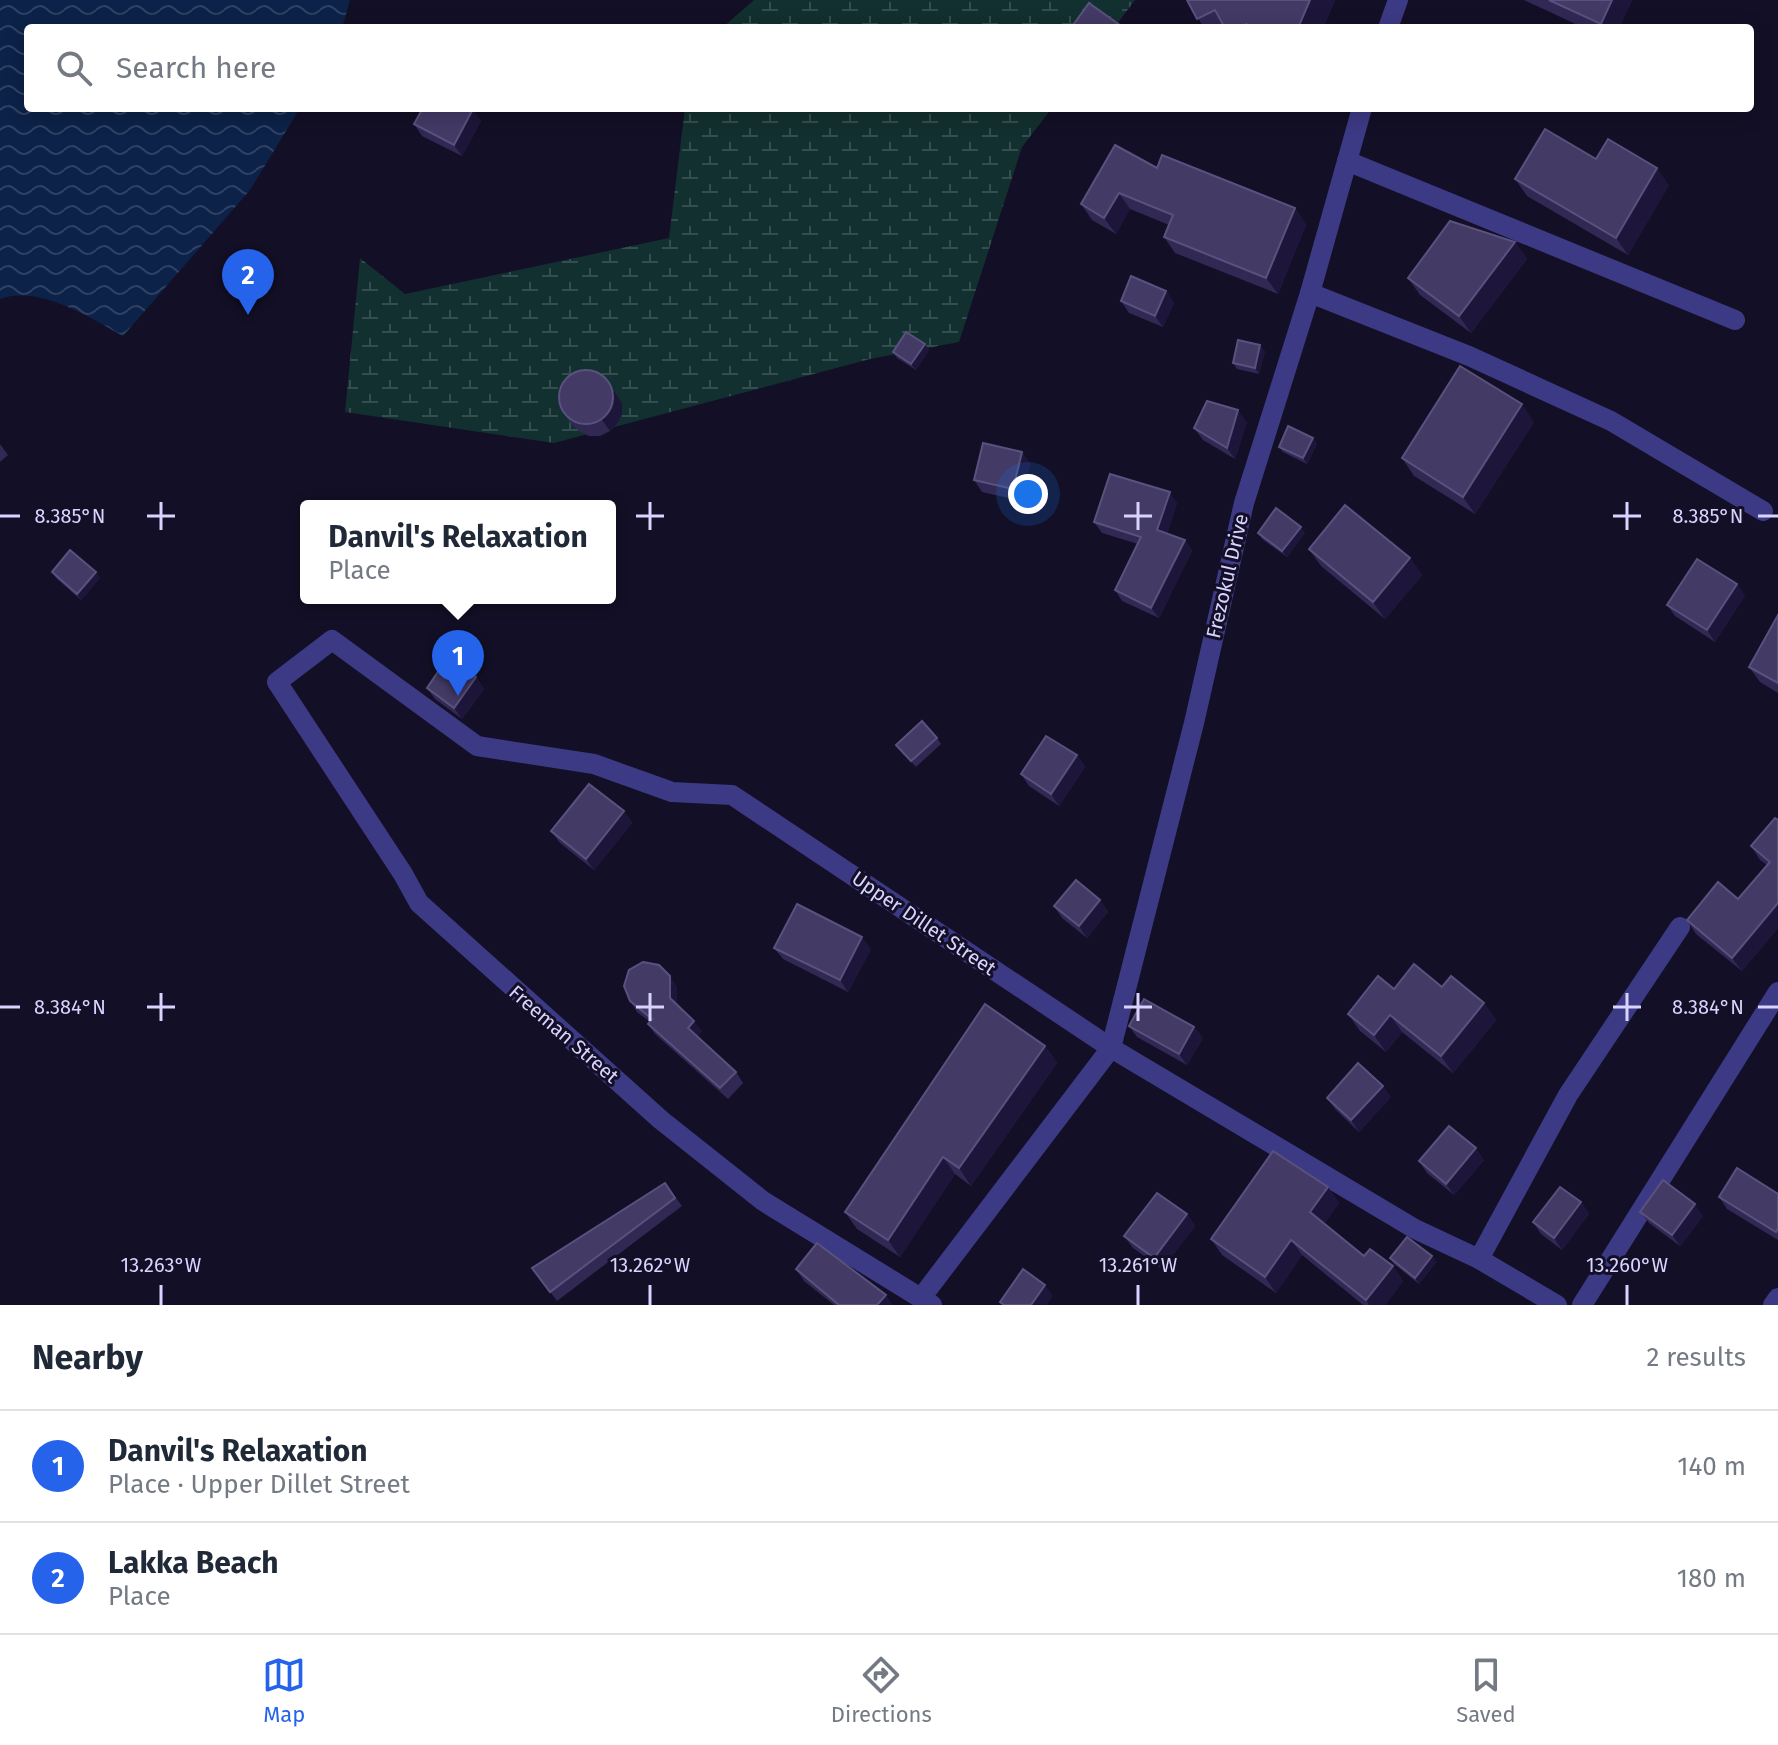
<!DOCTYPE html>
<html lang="en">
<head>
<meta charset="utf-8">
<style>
  body { margin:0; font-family:"Fira Sans",sans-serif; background:#f6f6f7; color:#1f2937 }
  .you { position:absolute; left:1028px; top:494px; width:28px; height:28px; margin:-20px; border:6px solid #fff; border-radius:50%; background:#1a73e8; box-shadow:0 0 0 12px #1a73e833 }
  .badge { display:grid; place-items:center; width:52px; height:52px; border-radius:50%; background:#2563eb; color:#fff; font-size:26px; font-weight:700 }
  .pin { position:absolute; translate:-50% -66px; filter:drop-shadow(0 2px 4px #0008) }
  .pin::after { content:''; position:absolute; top:42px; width:28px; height:24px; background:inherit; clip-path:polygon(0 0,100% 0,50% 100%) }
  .popup { position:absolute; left:300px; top:500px; width:316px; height:104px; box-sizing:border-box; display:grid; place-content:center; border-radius:8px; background:#fff; filter:drop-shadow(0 2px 6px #0005); font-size:26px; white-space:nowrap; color:#747a83 }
  .popup b { font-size:30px; color:#1f2937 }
  .popup::after { content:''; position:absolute; left:50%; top:100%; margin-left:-16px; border:16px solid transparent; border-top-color:#fff }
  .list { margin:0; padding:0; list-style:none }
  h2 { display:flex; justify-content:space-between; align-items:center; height:104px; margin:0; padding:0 32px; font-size:34px }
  h2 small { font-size:26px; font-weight:400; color:#747a83 }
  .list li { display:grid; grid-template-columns:52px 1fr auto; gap:24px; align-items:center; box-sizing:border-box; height:112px; padding:0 32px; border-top:2px solid #e0e1e3 }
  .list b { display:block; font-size:30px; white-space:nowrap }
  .list p { margin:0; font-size:26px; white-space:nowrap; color:#747a83 }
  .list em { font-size:26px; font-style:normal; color:#747a83 }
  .icon { flex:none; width:44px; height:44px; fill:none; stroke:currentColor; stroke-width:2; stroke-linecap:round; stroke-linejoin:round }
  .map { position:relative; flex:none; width:1778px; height:1305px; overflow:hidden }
  .search { position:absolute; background:#fff; box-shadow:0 4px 20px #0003; left:24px; right:24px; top:24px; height:88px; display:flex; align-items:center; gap:20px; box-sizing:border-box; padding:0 28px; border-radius:8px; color:#747a83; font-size:30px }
  .sheet { height:328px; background:#fff }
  nav { display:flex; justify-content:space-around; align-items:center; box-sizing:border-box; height:112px; border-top:2px solid #e0e1e3; background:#fff; font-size:22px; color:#747a83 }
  nav a { display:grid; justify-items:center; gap:4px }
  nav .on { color:#2563eb }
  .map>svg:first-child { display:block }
</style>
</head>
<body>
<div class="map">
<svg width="1778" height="1305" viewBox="0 0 1778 1305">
  <defs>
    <pattern id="wetland-marsh" width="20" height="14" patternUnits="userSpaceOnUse" patternTransform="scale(2)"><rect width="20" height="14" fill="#12302f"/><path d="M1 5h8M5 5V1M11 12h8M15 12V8" fill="none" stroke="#344d4e"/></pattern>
    <pattern id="water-waves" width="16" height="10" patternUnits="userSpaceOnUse" patternTransform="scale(2)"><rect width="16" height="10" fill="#0c2248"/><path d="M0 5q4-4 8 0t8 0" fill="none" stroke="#2f4163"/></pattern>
  </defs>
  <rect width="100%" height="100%" fill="#130f26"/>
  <g fill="url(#wetland-marsh)">
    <path d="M754,0H1135L1114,28H722Z"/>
    <path d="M685,108H1052L1022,147L959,342L870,359L554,443L345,412L360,258L405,294L669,238Z"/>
  </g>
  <path fill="url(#water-waves)" d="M0,0H350L342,28H28V108H300L250,190L123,336C89,317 39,285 0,299Z"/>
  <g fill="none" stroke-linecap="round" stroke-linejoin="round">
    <g stroke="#3d3a85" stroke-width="20">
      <path d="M1388,28L1398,0"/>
      <path d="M1347,161L1735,320"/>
      <path d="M1310,293L1469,356L1611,421L1763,511"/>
      <path d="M1479,1259L1568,1095L1680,927"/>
      <path d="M921,1298L1111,1048L1194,723L1244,503L1310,293L1362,108"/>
      <path d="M932,1305L763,1201L661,1120L419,903L403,874L277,682L332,640L477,746L594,764L672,792L732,795L1111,1048L1415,1229L1479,1259L1557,1305"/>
      <path d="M1582,1305L1778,992"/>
      <path d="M1773,1305L1778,1298"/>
    </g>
  </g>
  <g fill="#312854">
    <path d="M1187,0H1335L1323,28H1204Z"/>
    <path d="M1524,0H1632L1619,28H1584Z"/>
    <path d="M473,109L481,121L462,156L422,136L414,124Z"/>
    <path d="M1596,159L1669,185L1628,255L1527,196L1515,179Z"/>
    <path d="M1157,168L1295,208L1306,225L1278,294L1175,253L1164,237L1169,225L1130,209L1116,234L1092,220L1081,204Z"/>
    <path d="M1515,242L1527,259L1471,333L1420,295L1408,278Z"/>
    <path d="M1166,291L1174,303L1163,327L1129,313L1121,301Z"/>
    <path d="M925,344L929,350L916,370L897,358L893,352Z"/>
    <path d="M1265,351L1259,374L1237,369L1233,363Z"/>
    <path d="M601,374L622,403V414L617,424L610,431L600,436H589L579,431L571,424L563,412Z"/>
    <path d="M1247,422L1235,459L1203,440L1194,428Z"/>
    <path d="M1534,422L1475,514L1414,476L1402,458Z"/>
    <path d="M1313,438L1317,444L1307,464L1283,452L1279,447Z"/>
    <path d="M0,444L8,455L0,462Z"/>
    <path d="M1022,452L1030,464L1021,501L982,492L974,480Z"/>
    <path d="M1177,503L1167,534L1185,540L1192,551L1159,618L1122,601L1115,590L1138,544L1102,533L1094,522Z"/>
    <path d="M1258,533H1305L1287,557L1262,539Z"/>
    <path d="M1309,549L1410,558L1422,575L1385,619L1321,566Z"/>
    <path d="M52,572H96L100,578L81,600L56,578Z"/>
    <path d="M1745,595L1715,642L1675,616L1667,605Z"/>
    <path d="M1778,615V693L1760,682L1749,667Z"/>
    <path d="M476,677L484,689L462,719L435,699L427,688Z"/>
    <path d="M937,738L941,744L916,767L896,745Z"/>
    <path d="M1077,755L1085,767L1059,806L1029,786L1021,774Z"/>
    <path d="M624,811L632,823L594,870L560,843L551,831Z"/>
    <path d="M1778,820V928L1742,971L1696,934L1687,920L1738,899L1767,865L1760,860L1751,846Z"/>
    <path d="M1100,900L1108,912L1087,938L1062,918L1054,906Z"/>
    <path d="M774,948L871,949L848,992L783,959Z"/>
    <path d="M677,987V1005L702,1031L697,1037L736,1072L743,1083L728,1099L655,1034L648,1024L650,1022L637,1012L630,1001Z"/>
    <path d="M1442,987L1484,1003L1496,1020L1453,1073L1402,1032L1386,1052L1360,1031L1348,1014L1394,989Z"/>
    <path d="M1129,1026L1194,1027L1203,1038L1187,1065L1137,1037Z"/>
    <path d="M1045,1046L1057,1063L971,1186L955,1174L900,1257L857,1229L845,1212Z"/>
    <path d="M1391,1097L1359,1132L1335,1109L1327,1098Z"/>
    <path d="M1484,1160L1454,1195L1427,1173L1419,1161Z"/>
    <path d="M665,1183L682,1206L557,1301L532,1268Z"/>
    <path d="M1328,1187L1339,1203L1324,1224L1364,1256L1393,1266L1403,1281L1385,1305H1363L1302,1255L1276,1293L1222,1255L1211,1239Z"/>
    <path d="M1778,1194V1240L1727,1209L1719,1197Z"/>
    <path d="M1581,1202L1589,1214L1562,1250L1541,1234L1533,1222Z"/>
    <path d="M1640,1212L1703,1216L1680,1246L1649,1223Z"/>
    <path d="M1187,1214L1195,1226L1162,1269L1133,1248L1124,1236Z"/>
    <path d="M1432,1256L1436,1262L1419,1284L1394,1264L1390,1258Z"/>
    <path d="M796,1269L893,1305H834L804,1281Z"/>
  </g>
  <g fill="#1d163a">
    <path d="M1310,0H1335L1323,28H1298Z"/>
    <path d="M1612,0H1632L1619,28H1603L1601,24Z"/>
    <path d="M473,109L481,121L462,156L454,145Z"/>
    <path d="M1657,168L1669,185L1628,255L1616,238Z"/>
    <path d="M1119,193L1130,209L1116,234L1104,218Z"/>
    <path d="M1295,208L1306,225L1278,294L1266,278Z"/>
    <path d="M1515,242L1527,259L1471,333L1459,316Z"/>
    <path d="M1166,291L1174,303L1163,327L1155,316Z"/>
    <path d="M925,344L929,350L916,370L911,364Z"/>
    <path d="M1260,345L1265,351L1259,374L1255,368Z"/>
    <path d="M614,391L622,403V414L617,424L610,431L602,420Z"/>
    <path d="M1522,404L1534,422L1475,514L1463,497Z"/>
    <path d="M1238,410L1247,422L1235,459L1227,448Z"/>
    <path d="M1313,438L1317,444L1307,464L1303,458Z"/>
    <path d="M1022,452L1030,464L1021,501L1013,489Z"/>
    <path d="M1170,492L1177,503L1165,541L1157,530Z"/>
    <path d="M1301,527L1305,533L1287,557L1282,551Z"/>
    <path d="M1185,540L1192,551L1159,618L1151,608Z"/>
    <path d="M1410,558L1422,575L1385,619L1373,602Z"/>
    <path d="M96,572L100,578L81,600L77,594Z"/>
    <path d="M1737,584L1745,595L1715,642L1707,630Z"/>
    <path d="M476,677L484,689L462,719L454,708Z"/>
    <path d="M1077,755L1085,767L1059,806L1051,794Z"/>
    <path d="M624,811L632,823L594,870L586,859Z"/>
    <path d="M1100,900L1108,912L1087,938L1079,926Z"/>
    <path d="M1778,903V928L1742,971L1732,958Z"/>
    <path d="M862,937L871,949L848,992L840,980Z"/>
    <path d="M670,976L677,987V1009L670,998Z"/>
    <path d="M1484,1003L1496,1020L1453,1073L1441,1056Z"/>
    <path d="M1390,1015L1402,1032L1386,1052L1374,1035Z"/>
    <path d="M694,1021L702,1031L695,1039L688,1028Z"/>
    <path d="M1194,1027L1203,1038L1187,1065L1179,1054Z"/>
    <path d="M1045,1046L1057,1063L971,1186L959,1168Z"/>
    <path d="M1383,1086L1391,1097L1359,1132L1351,1120Z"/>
    <path d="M1476,1148L1484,1160L1454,1195L1446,1184Z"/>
    <path d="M943,1157L955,1174L900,1257L888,1240Z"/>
    <path d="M1328,1187L1339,1203L1321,1228L1310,1212Z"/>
    <path d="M1581,1202L1589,1214L1562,1250L1554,1238Z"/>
    <path d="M1695,1204L1703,1216L1680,1246L1672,1235Z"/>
    <path d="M1187,1214L1195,1226L1162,1269L1154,1258Z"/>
    <path d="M1291,1240L1302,1255L1276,1293L1265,1277Z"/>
    <path d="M1432,1256L1436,1262L1419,1284L1415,1278Z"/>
    <path d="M1393,1266L1403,1281L1385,1305H1369L1366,1300Z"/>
    <path d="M1045,1285L1053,1296L1047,1305H1031Z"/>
    <path d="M886,1295L893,1305H877Z"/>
  </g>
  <g fill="#433a66" stroke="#5a527e" stroke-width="2">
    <path d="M1187,0H1310L1298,28H1256L1246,24L1244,28H1237L1233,26L1225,28L1215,10L1197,19Z"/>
    <path d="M1549,0H1612L1601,24Z"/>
    <path d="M1089,3L1124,28H1071Z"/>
    <path d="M423,108H470L473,109L454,145L414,124Z"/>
    <path d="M1545,129L1596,159L1608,139L1657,168L1616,238L1515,179Z"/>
    <path d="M1115,145L1157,168L1162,155L1295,208L1266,278L1164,237L1173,215L1119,193L1104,218L1081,204Z"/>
    <path d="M1450,221L1515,242L1459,316L1408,278Z"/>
    <path d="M1131,276L1166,291L1155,316L1121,301Z"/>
    <path d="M906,332L925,344L911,364L893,352Z"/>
    <path d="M1238,340L1260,345L1255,368L1233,363Z"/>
    <path d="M1460,366L1522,404L1463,497L1402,458Z"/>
    <circle cx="586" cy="397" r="27"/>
    <path d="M1207,401L1238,410L1227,448L1194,428Z"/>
    <path d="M1288,426L1313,438L1303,458L1279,447Z"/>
    <path d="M983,443L1022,452L1013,489L974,480Z"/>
    <path d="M1110,474L1170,492L1157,530L1185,540L1151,608L1115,590L1141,537L1094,522Z"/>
    <path d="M1345,505L1410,558L1373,602L1309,549Z"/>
    <path d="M1276,508L1301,527L1282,551L1258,533Z"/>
    <path d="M70,550L96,572L77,594L52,572Z"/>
    <path d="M1697,559L1737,584L1707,630L1667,605Z"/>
    <path d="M1778,615V683L1749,667Z"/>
    <path d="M448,657L476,677L454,708L427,688Z"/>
    <path d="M922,721L937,738L911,761L896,745Z"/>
    <path d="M1046,736L1077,755L1051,794L1021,774Z"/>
    <path d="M589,784L624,811L586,859L551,831Z"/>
    <path d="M1775,818L1778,820V903L1732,958L1687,920L1718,882L1738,899L1770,862L1751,846Z"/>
    <path d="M1076,880L1100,900L1079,926L1054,906Z"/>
    <path d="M797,904L862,937L840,980L774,948Z"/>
    <path d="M643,962L659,965L670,976V998L694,1021L688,1028L736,1072L720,1088L648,1024L652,1019L630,1001L624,986L629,970Z"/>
    <path d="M1414,964L1442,987L1451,976L1484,1003L1441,1056L1390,1015L1374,1035L1348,1014L1378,976L1394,989Z"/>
    <path d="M1144,999L1194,1027L1179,1054L1129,1026Z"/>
    <path d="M985,1004L1045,1046L959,1168L943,1157L888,1240L845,1212Z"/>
    <path d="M1358,1063L1383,1086L1351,1120L1327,1098Z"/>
    <path d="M1449,1126L1476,1148L1446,1184L1419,1161Z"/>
    <path d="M1273,1151L1328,1187L1310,1212L1364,1256L1370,1249L1393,1266L1366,1300L1291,1240L1265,1277L1211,1239Z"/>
    <path d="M1737,1168L1778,1194V1228L1776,1232L1719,1197Z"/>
    <path d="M1663,1180L1695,1204L1672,1235L1640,1212Z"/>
    <path d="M665,1183L675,1198L550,1292L532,1268Z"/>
    <path d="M1560,1187L1581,1202L1554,1238L1533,1222Z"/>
    <path d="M1157,1193L1187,1214L1154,1258L1124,1236Z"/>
    <path d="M1407,1237L1432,1256L1415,1278L1390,1258Z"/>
    <path d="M817,1243L886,1295L877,1305H839L796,1269Z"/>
    <path d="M1023,1269L1045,1285L1031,1305H1004L1000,1302Z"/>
  </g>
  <path fill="none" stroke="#d9d4ff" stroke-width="3" d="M161,502V530M650,502V530M1138,502V530M1627,502V530M0,516H20M147,516H175M636,516H664M1124,516H1152M1613,516H1641M1758,516H1778M161,993V1021M650,993V1021M1138,993V1021M1627,993V1021M0,1007H20M147,1007H175M636,1007H664M1124,1007H1152M1613,1007H1641M1758,1007H1778M161,1285V1305M650,1285V1305M1138,1285V1305M1627,1285V1305"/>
  <g text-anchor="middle" stroke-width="6" stroke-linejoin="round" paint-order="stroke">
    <g font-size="20" fill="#d9d4ff" stroke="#130f26">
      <text transform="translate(1227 576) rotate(-77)" y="7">Frezokul Drive</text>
      <text transform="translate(924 923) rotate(34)" y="7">Upper Dillet Street</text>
      <text transform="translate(564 1034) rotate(41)" y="7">Freeman Street</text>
    </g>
  </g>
  <g font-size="20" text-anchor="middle" fill="#d9d4ff" stroke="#130f26" stroke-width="6" stroke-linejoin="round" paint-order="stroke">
    <text x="70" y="523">8.385°N</text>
    <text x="1708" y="523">8.385°N</text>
    <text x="70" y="1014">8.384°N</text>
    <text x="1708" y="1014">8.384°N</text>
    <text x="161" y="1272">13.263°W</text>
    <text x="650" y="1272">13.262°W</text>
    <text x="1138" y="1272">13.261°W</text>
    <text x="1627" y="1272">13.260°W</text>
  </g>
</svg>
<div class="you"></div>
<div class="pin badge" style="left:458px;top:696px">1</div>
<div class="popup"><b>Danvil's Relaxation</b>Place</div>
<div class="pin badge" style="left:248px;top:315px">2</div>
<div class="search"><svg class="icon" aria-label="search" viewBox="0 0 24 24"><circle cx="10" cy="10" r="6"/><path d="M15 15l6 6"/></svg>Search here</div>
</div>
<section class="sheet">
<h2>Nearby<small>2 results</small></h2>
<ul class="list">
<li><span class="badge">1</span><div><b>Danvil's Relaxation</b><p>Place · Upper Dillet Street</p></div><em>140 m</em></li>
<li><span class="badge">2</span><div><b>Lakka Beach</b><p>Place</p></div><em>180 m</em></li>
</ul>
</section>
<nav>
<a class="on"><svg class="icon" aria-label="map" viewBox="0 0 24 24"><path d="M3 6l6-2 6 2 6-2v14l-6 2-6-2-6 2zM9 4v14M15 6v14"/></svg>Map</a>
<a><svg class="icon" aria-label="directions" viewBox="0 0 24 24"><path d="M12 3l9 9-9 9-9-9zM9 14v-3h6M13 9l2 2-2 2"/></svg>Directions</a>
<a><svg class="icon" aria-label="saved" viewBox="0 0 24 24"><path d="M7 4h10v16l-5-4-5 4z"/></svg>Saved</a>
</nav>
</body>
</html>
